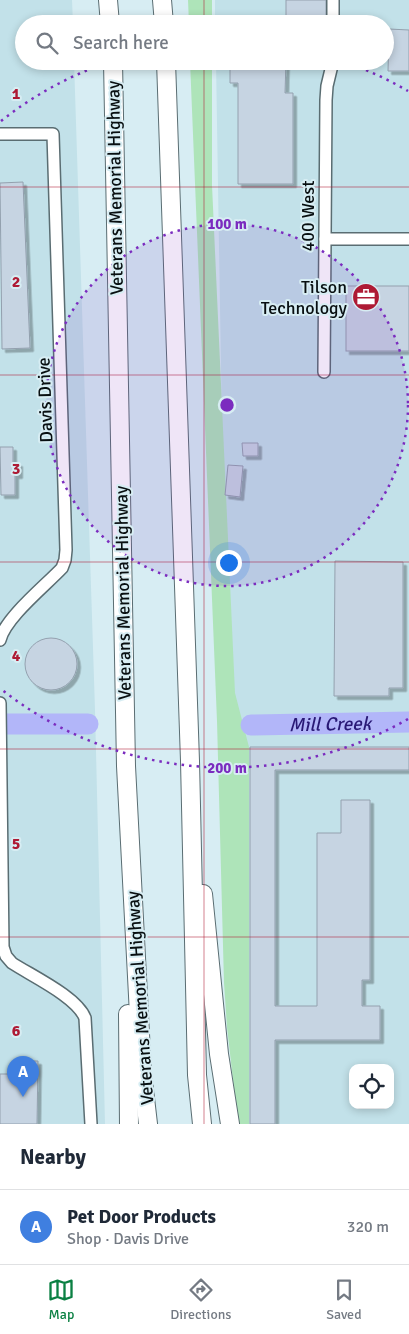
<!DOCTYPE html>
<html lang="en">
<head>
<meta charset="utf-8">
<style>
  body { margin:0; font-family:Signika,sans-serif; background:#f6f6f7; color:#1f2937 }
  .controls { position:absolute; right:15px; bottom:15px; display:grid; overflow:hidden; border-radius:10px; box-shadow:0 2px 8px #0003 }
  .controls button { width:45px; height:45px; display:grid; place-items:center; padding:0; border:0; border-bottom:1px solid #e0e1e3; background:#fff; color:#1f2937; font:25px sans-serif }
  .you { position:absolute; left:228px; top:562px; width:18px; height:18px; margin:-12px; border:4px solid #fff; border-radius:50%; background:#1a73e8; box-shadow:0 0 0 8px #1a73e833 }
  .badge { display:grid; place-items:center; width:32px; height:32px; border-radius:50%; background:#0b8043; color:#fff; font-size:16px; font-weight:700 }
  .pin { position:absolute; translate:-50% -41px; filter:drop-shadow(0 1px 2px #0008) }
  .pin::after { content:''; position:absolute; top:26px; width:18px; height:15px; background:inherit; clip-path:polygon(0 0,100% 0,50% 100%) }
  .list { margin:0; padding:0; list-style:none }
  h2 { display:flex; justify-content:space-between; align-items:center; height:65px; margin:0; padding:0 20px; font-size:21px }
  h2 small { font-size:16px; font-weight:400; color:#747a83 }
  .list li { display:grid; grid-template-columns:32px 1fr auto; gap:15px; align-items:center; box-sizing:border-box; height:75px; padding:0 20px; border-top:1px solid #e0e1e3 }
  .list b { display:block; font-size:19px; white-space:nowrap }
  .list p { margin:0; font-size:16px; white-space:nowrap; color:#747a83 }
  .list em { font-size:16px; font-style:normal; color:#747a83 }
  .icon { flex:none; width:28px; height:28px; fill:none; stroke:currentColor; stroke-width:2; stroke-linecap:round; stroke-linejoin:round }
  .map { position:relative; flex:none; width:409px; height:1124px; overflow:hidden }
  .search { position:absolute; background:#fff; box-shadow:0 2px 8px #0003; left:15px; right:15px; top:15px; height:55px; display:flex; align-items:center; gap:12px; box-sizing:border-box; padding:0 18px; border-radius:28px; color:#747a83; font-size:19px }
  .sheet { height:140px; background:#fff }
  nav { display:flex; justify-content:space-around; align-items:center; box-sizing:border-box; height:70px; border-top:1px solid #e0e1e3; background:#fff; font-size:14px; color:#747a83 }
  nav a { display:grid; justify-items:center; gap:2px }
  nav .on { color:#0b8043 }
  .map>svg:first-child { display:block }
</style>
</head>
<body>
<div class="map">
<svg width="409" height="1124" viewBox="0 0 409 1124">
  <defs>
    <filter id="shadow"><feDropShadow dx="3.5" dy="3.5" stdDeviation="0" flood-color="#0004"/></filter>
  </defs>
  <rect width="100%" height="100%" fill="#d7edf3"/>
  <g fill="#c2e1e9" fill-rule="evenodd">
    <path d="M0,0H72L73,24H24V61H74L95,710L105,1124H0Z"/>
    <path d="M215,0H409V1124H243L227,740L216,61H385V24H215ZM353,1068H390V1105H353Z"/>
  </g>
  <g fill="#aee4b9">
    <path d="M188,0H212V24H189Z"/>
    <path d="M190,61H212V185L235,693L249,747V1124H238L227,1027L224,983L217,721Z"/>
  </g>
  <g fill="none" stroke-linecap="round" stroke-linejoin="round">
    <g stroke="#b2b6f9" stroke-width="21">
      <path d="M0,724H88"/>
      <path id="s1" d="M251,725L409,722"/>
    </g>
  </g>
  <g fill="#c6d4e2" stroke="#93a0ae" filter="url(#shadow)">
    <rect x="286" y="0" width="40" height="24"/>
    <path d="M389,29L409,30V71H388Z"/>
    <path d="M230,61H286L285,93H293V184H238V83H230Z"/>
    <path d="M23,182L30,348L2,349L0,183Z"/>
    <rect x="346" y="286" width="63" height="65"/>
    <path d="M242,443H258V456H243Z"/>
    <path d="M0,447H13V463H19V475H15V495H1Z"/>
    <path d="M228,465L243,466L240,497L225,495Z"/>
    <path d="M335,561L403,562V688H389V696H334Z"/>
    <circle cx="51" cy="664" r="26"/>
    <path d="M250,747H409V770H275V1006H317V833H341V800H370V980H362V1006H380V1040H275V1124H250Z"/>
    <path d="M23,1061H38L37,1124H0V1074H23Z"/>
  </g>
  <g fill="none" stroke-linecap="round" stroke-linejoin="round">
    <g stroke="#5a6d72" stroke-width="14">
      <g id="minor">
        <path d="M333,0V24"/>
        <path d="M0,134H53L66,550L65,560L62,568C45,586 5,618 0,640"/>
        <path d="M325,239H409"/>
        <path d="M324,372L326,100L327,86L333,61"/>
        <path d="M0,703L3,947L6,956L12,963C32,976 77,997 85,1018L91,1124"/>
      </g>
    </g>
    <g stroke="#5a6d72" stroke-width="20">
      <g id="highway">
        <path d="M108,0L110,24"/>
        <path d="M162,0L164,24"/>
        <path d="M113,61L126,766L142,1072L148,1124"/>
        <path d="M166,61L190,761L197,1075L202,1124"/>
        <path d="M203,894L219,1054L230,1124"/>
        <path d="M128,1014L129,1124"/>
      </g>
    </g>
    <use href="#minor" stroke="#fff" stroke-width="11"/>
    <use href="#highway" stroke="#fff" stroke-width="18"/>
  </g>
  <path fill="none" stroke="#ae1a34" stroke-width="1" stroke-opacity="0.55" d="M204,0V24M204,61V1124M0,187H409M0,375H409M0,562H409M0,749H409M0,937H409"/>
  <circle cx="227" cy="405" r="181" fill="#7b2cbf" fill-opacity=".12"/>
  <g fill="none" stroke="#7b2cbf" stroke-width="2.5" stroke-dasharray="2.5 5">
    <circle cx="227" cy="405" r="181"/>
    <path d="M408 719A363 363 0 0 1 1 689M1 121A363 363 0 0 1 109 62M345 62A363 363 0 0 1 408 91"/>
  </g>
  <defs>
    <g id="office-disc" transform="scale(1.4375)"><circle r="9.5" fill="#ae1a34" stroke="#d7edf3"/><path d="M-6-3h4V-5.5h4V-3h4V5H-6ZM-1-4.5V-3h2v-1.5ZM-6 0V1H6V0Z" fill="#fff"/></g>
  </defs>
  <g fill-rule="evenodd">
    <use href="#office-disc" x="366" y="297"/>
  </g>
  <g text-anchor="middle" stroke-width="4" stroke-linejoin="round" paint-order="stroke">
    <g font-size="18" fill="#080f11" stroke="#d7edf3">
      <text transform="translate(115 188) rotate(-91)" y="6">Veterans Memorial Highway</text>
      <text transform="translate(308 216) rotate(-90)" y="6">400 West</text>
      <text transform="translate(45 400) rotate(-92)" y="6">Davis Drive</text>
      <text transform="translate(123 593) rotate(-91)" y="6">Veterans Memorial Highway</text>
      <text transform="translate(140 998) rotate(-94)" y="6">Veterans Memorial Highway</text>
    </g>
    <g font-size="18" fill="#080f11" stroke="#d7edf3" text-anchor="end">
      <text x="347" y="293">Tilson<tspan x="347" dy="21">Technology</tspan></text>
    </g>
    <g font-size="19" font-style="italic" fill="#291976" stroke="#d7edf3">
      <text dy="7" stroke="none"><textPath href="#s1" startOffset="79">Mill Creek</textPath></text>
    </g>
  </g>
  <g font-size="16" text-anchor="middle" font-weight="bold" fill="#ae1a34" stroke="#d7edf3" stroke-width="4" stroke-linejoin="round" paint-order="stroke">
    <text x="16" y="99">1</text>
    <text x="16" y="287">2</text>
    <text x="16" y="474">3</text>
    <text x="16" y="661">4</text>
    <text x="16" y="849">5</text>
    <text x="16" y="1036">6</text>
  </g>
  <circle cx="227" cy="405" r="8" fill="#7b2cbf" stroke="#d7edf3" stroke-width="2.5"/>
  <g font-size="15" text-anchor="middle" font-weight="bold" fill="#7b2cbf" stroke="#d7edf3" stroke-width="4" stroke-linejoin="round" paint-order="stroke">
    <text x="227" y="229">100 m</text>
    <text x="227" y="773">200 m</text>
  </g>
</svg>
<div class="controls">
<button><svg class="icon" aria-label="locate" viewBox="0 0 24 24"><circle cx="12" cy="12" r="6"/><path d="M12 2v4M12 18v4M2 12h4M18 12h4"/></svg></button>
</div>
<div class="you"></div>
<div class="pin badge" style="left:23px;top:1097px;background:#3f7fe0">A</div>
<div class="search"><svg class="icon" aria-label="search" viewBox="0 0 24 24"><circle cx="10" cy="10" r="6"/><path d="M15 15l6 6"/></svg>Search here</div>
</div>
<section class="sheet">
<h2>Nearby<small></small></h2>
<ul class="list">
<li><span class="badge" style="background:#3f7fe0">A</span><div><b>Pet Door Products</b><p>Shop · Davis Drive</p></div><em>320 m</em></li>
</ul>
</section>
<nav>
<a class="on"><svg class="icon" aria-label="map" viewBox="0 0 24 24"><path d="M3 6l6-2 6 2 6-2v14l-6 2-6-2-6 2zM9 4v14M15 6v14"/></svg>Map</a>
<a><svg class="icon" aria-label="directions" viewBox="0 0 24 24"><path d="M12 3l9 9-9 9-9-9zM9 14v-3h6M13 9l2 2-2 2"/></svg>Directions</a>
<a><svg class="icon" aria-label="saved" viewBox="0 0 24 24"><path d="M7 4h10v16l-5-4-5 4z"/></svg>Saved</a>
</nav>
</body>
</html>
